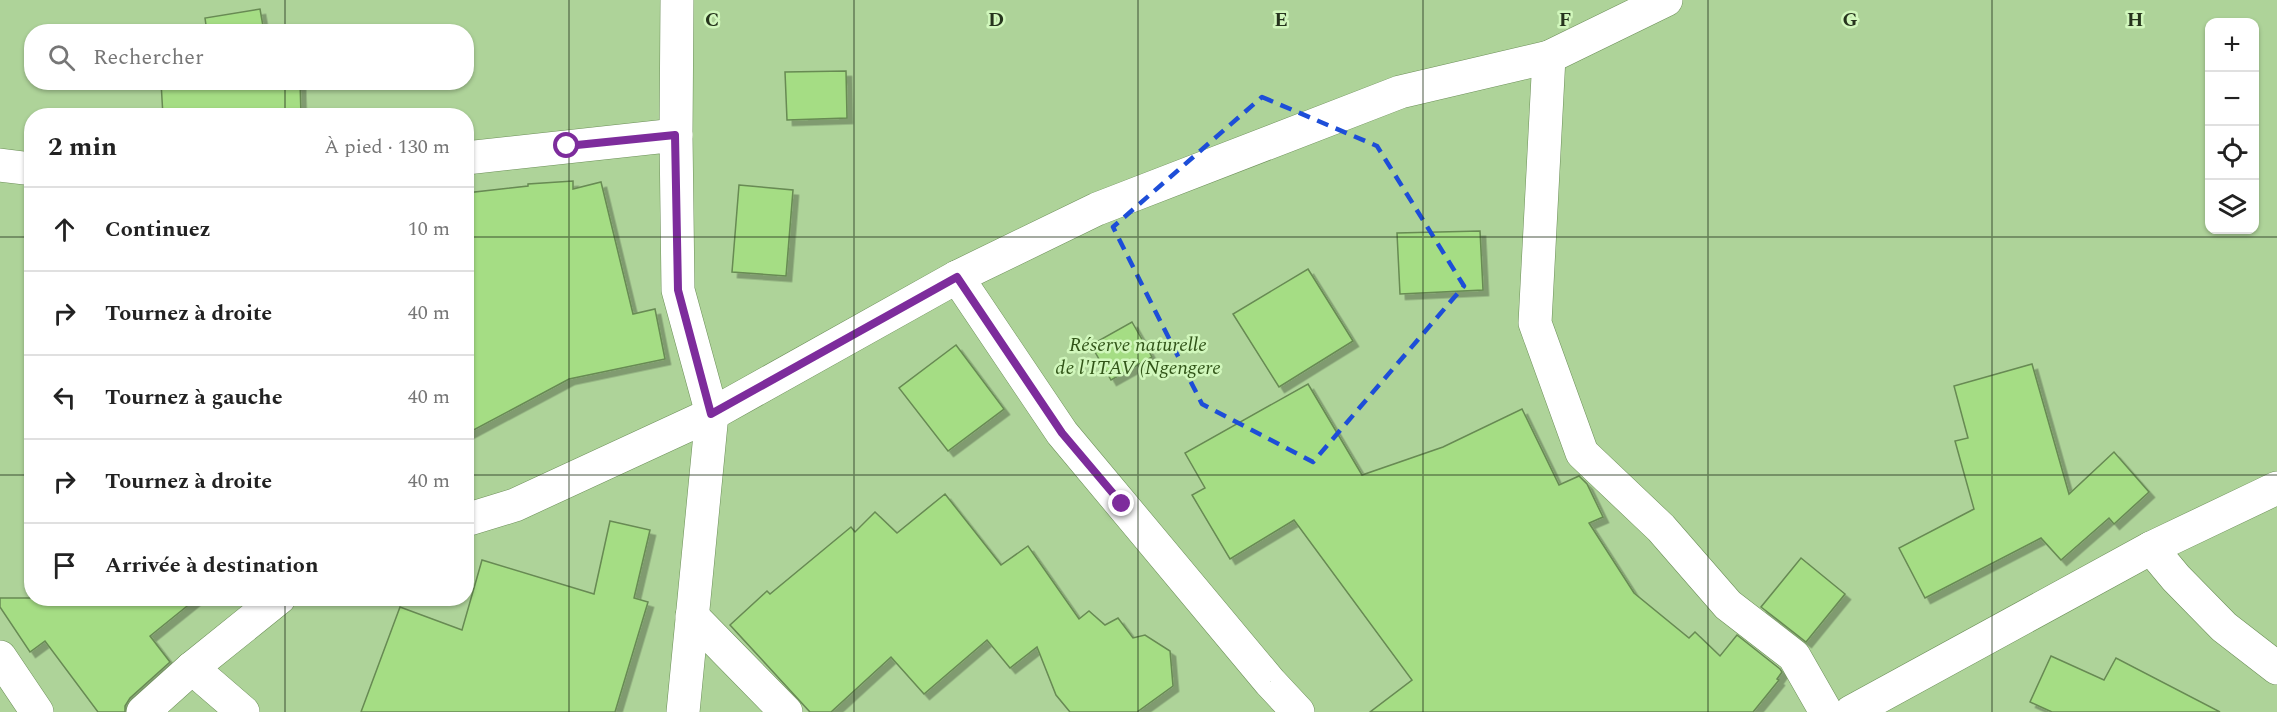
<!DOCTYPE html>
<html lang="fr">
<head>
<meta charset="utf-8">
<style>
  body { margin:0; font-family:Spectral,serif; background:#f6f6f6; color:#222 }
  .controls { position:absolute; right:18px; top:18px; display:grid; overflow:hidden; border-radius:12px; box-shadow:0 2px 4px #0004 }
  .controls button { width:54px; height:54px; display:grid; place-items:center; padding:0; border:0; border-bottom:2px solid #e0e0e0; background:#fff; color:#222; font:30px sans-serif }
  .stop { position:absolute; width:18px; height:18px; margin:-14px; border:4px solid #7d2c9c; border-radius:50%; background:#fff }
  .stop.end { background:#7d2c9c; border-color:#fff; box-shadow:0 2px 6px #0008 }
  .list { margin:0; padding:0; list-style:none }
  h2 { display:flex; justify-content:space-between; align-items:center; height:78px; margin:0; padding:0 24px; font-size:26px }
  h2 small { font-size:20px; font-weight:400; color:#767676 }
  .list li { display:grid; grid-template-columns:39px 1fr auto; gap:18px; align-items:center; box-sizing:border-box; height:84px; padding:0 24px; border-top:2px solid #e0e0e0 }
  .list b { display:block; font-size:22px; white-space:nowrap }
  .list em { font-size:20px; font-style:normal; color:#767676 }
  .icon { flex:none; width:33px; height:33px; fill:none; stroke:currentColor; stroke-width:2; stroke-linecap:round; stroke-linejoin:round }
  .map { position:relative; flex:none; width:2277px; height:712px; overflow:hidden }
  .search { position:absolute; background:#fff; box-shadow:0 2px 4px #0004; left:24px; top:24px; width:450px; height:66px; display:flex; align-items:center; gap:15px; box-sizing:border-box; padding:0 21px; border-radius:24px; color:#767676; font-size:22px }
  .panel { position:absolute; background:#fff; box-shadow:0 2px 4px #0004; left:24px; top:108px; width:450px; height:498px; border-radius:24px }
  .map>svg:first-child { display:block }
</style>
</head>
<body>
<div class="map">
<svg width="2277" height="712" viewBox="0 0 2277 712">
  <defs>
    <filter id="shadow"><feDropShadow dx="5.5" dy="5.5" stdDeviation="0" flood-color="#0004"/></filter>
  </defs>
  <rect width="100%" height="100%" fill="#d1f7bc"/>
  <path fill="#aed399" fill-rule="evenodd" d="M0,0H2277V712H0ZM2210,22H2254V230H2210ZM32,32H466V82H32ZM32,116H466V598H32Z"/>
  <g fill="#a5dd84" stroke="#678a53" stroke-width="1.5" filter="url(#shadow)">
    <path d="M260,9L264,32H207L205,18Z"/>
    <path d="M846,71L847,118L787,120L785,72Z"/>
    <path d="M161,82H300L301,116H163Z"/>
    <path d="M573,181V189L601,182L633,314L655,309L665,359L569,379L466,434V193L528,186V184Z"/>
    <path d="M739,185L793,190L786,276L732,272Z"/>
    <path d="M1480,231L1483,290L1400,294L1397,233Z"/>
    <path d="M1308,269L1353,341L1279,387L1233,314Z"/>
    <path d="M1132,322L1152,357L1111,380L1091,345Z"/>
    <path d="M956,345L1004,409L948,451L899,388Z"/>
    <path d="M2032,364L2069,494L2114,452L2149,492L2114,524L2109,518L2061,560L2041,538L1925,598L1899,548L1974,509L1955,441L1968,438L1954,386Z"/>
    <path d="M1308,384L1362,475L1443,447L1522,409L1559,485L1579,476L1587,484L1603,517L1589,523L1634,593L1689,638L1695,632L1720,656L1737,635L1780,669L1782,672L1777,679L1779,680L1753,712H1370L1412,680L1294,520L1230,559L1192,495L1205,488L1185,453Z"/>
    <path d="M945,494L1001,565L1028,546L1079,619L1089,611L1105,625L1118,618L1133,638L1145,635L1170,651L1173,686L1137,712H1070L1056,695L1037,647L1010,668L987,640L924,694L891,657L831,712H810L730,625L767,591L770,594L851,527L855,532L875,512L897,533Z"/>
    <path d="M610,521L650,530L634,598L648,602L615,712H361L400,607L462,630L482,560L594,594Z"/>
    <path d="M1801,558L1845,594L1806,642L1761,607Z"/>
    <path d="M0,598H197L150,636L170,662L130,698L125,706V712H98L45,641L30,652L0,607Z"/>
    <path d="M2051,656L2104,680L2116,658L2220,712H2052L2030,702Z"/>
  </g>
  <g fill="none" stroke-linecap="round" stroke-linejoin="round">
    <g stroke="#6c8f58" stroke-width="34">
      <g id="street">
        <path d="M1549,57L1535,323L1582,453L1661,528L1728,605L1794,656L1826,712"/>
        <path d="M676,135L677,0"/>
        <path d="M466,158L676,135L678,290L712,414L683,712"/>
        <path d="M0,165L32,169"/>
        <path d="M957,277L1062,433L1270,682L1298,712"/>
        <path d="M466,520L515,505L712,414L957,277L1097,209L1400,92L1549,57L1666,0"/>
        <path d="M2151,548L2176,578L2224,627L2277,668"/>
        <path d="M692,616L786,712"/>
        <path d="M0,657L37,712"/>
        <path d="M192,668L243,712"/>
        <path d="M143,712L192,668L279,598"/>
        <path d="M1851,712L2151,548L2277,488"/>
      </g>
    </g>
    <use href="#street" stroke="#fff" stroke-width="33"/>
  </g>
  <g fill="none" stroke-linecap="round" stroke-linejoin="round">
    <path stroke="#7d2c9c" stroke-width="8" d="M567,146L675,135L678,290L711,414L957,277L1062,433L1122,504"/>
  </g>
  <path fill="none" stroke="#1d4ed8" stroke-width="4.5" stroke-dasharray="12 8" stroke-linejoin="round" d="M1262,97L1377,146L1464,286L1313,462L1202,404L1113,227Z"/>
  <path fill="none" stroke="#26341d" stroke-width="1.5" stroke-opacity="0.55" d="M285,0V32M569,0V712M854,0V712M1138,0V712M1423,0V712M1708,0V712M1992,0V712M285,82V116M0,237H32M466,237H2277M0,475H32M466,475H2277M285,598V712"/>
  <g text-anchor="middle" stroke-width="5" stroke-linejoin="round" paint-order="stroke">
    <g font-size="20" font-style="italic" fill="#315418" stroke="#d1f7bc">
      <text x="1138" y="351">Réserve naturelle<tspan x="1138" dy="23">de l'ITAV (Ngengere</tspan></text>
    </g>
  </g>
  <g font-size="20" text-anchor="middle" font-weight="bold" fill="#26341d" stroke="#d1f7bc" stroke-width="5" stroke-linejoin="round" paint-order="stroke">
    <text x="712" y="26">C</text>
    <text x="996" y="26">D</text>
    <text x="1281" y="26">E</text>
    <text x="1565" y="26">F</text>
    <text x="1850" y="26">G</text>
    <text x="2135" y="26">H</text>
  </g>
</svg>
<div class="controls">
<button>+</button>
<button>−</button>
<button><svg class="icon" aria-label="locate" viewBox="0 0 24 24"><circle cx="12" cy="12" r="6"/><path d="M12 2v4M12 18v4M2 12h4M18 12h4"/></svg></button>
<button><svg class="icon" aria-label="layers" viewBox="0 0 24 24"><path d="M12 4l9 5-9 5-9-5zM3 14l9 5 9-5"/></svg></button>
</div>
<div class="stop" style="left:567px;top:146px"></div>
<div class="stop end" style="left:1122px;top:504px"></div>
<div class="search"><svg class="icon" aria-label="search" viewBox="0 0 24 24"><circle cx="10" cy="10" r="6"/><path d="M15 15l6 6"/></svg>Rechercher</div>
<section class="panel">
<h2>2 min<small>À pied · 130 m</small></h2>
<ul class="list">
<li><svg class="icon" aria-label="ahead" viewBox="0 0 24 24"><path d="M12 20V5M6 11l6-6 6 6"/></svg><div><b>Continuez</b></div><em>10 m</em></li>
<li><svg class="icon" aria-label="right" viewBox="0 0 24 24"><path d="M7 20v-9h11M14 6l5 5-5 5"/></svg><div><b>Tournez à droite</b></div><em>40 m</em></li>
<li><svg class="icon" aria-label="left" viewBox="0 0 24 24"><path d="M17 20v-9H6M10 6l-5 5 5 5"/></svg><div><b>Tournez à gauche</b></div><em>40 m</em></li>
<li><svg class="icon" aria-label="right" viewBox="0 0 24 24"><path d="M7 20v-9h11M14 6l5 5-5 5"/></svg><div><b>Tournez à droite</b></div><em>40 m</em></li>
<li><svg class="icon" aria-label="arrive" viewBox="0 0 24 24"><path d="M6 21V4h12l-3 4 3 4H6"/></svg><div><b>Arrivée à destination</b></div></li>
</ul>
</section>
</div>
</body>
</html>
